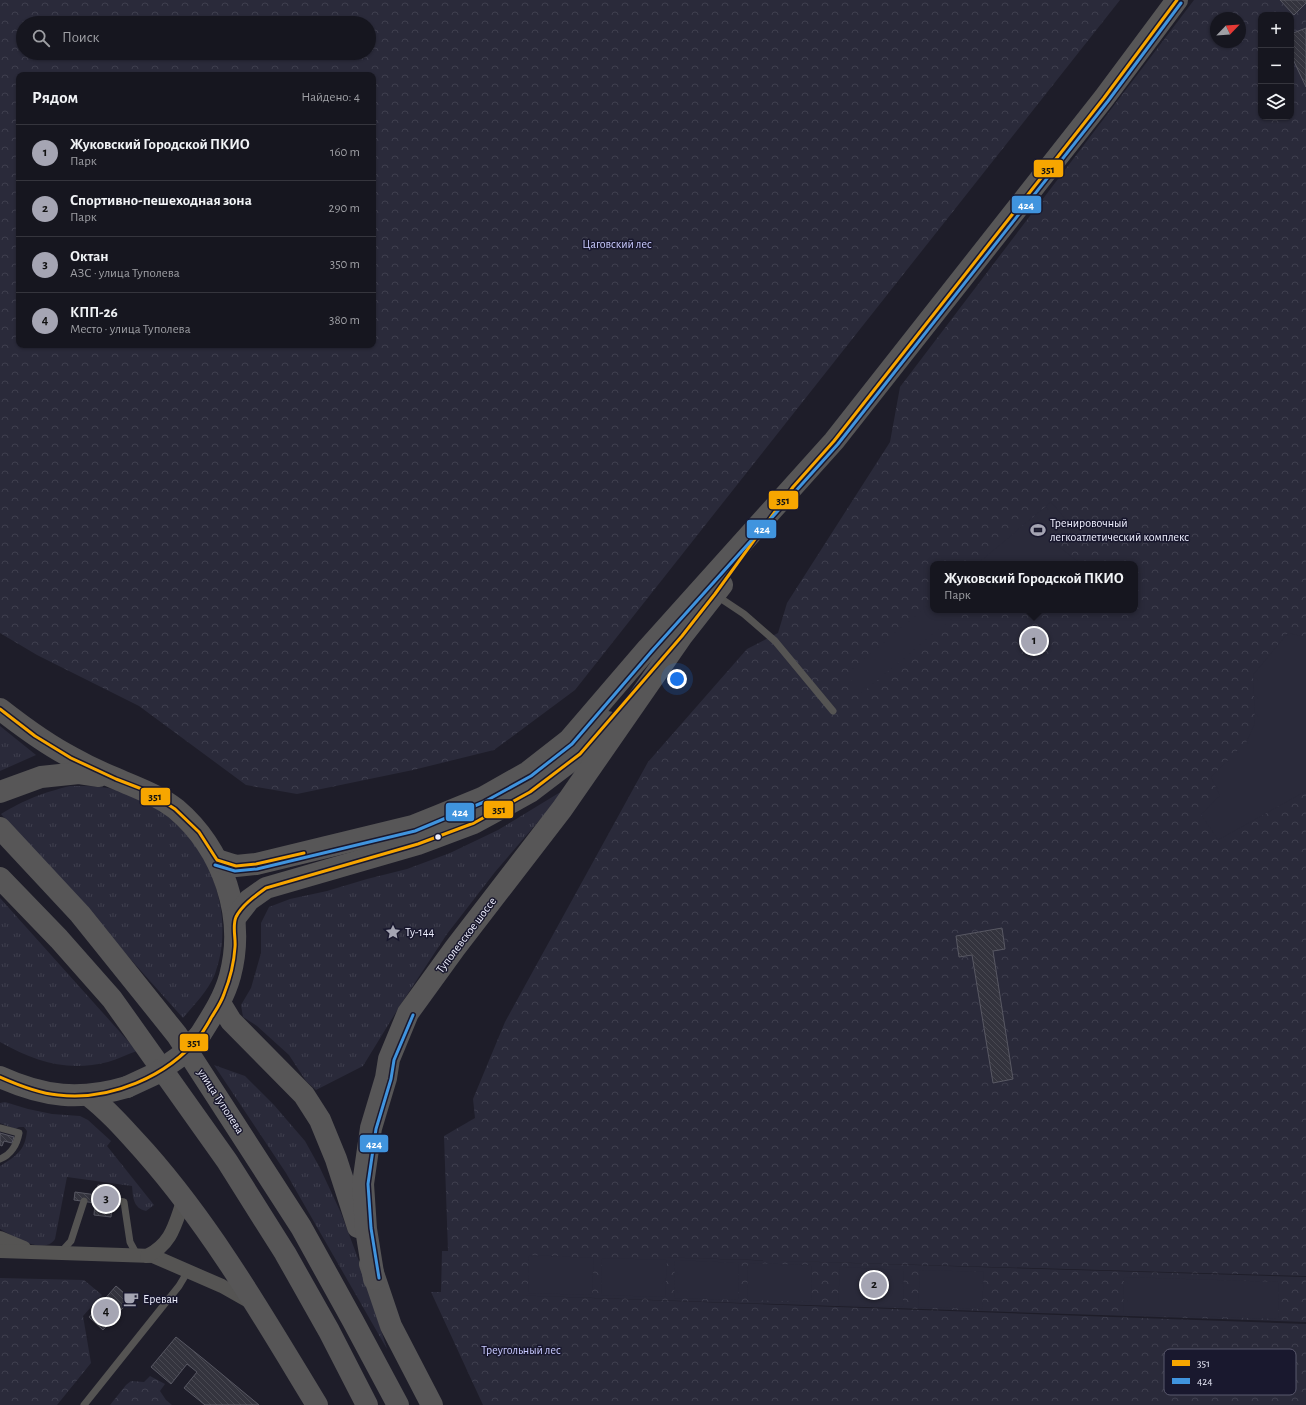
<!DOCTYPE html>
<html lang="ru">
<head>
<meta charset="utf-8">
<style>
  body { margin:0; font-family:"Alegreya Sans",sans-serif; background:#1f1f28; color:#f1f3f6 }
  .controls { position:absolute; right:12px; top:12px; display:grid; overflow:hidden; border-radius:8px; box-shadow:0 1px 3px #0004 }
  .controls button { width:36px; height:36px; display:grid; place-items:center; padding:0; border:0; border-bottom:1px solid #35353d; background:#16161f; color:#f1f3f6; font:20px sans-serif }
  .compass { position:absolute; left:1210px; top:12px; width:36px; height:36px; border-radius:50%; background:#16161f; box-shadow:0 1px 3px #0004; rotate:65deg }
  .you { position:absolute; left:677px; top:679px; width:14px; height:14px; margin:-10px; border:3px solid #fff; border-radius:50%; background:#1a73e8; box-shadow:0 0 0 6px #1a73e833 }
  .badge { display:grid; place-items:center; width:26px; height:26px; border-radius:50%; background:#a5a5b3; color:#111; font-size:13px; font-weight:700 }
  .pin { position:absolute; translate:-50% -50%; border:2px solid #fff; box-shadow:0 1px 4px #0006 }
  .popup { position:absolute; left:930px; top:561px; width:208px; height:52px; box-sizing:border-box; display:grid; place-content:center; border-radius:8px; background:#16161f; filter:drop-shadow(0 1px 3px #0005); font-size:13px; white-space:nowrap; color:#9e9fa4 }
  .popup b { font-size:15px; color:#f1f3f6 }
  .popup::after { content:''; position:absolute; left:50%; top:100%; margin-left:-8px; border:8px solid transparent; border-top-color:#16161f }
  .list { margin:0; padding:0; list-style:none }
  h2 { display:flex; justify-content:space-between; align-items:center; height:52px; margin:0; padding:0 16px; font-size:17px }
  h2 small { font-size:13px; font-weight:400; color:#9e9fa4 }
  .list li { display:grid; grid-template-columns:26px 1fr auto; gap:12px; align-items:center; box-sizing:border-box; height:56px; padding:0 16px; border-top:1px solid #35353d }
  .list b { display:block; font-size:15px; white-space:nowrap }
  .list p { margin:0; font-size:13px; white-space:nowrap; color:#9e9fa4 }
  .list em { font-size:13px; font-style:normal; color:#9e9fa4 }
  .icon { flex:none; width:22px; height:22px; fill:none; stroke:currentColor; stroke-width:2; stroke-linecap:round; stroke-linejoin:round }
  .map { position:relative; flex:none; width:1306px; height:1405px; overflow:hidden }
  .search { position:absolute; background:#16161f; box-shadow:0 1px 3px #0004; left:16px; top:16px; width:360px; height:44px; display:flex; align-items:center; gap:10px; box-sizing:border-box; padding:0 14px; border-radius:22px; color:#9e9fa4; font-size:15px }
  .panel { position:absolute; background:#16161f; box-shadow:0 1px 3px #0004; left:16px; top:72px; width:360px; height:276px; border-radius:8px }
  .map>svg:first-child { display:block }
</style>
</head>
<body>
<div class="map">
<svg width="1306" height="1405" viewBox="0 0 1306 1405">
  <defs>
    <pattern id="grass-tufts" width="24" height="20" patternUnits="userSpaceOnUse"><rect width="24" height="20" fill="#2a2a3a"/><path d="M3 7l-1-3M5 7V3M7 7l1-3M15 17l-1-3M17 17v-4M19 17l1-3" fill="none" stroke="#3f3f4e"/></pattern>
    <pattern id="forest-crowns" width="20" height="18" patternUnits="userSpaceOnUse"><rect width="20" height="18" fill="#2a2a3a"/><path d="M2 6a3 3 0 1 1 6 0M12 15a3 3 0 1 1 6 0" fill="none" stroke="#3f3f4e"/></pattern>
    <pattern id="building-back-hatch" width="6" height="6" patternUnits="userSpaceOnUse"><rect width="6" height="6" fill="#34343e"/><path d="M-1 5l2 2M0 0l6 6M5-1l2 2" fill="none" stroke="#484851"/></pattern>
  </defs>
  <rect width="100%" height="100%" fill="#1e1d29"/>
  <g fill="url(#grass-tufts)">
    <path d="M0,726L36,755L0,771Z"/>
    <path d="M70,786C88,786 107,786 124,792C139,797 160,809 172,819C214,855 235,921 215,974C208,991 194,1005 183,1018L1,814C26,799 42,793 70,786Z"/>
    <path d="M567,788L495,872L447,934L401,1004L363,1066L316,1090L306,1081L289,1055L257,1026L243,1017L241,1005L251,988L261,953V923L269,907L290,899L327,891L367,879L407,869L450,853L498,830Z"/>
    <path d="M0,898L137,1051C128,1054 118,1059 108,1062C67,1072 36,1062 0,1042Z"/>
    <path d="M214,1065L245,1076L274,1105L305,1141L320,1168L341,1213L359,1261L387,1349L286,1173Z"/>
    <path d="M5,1102L28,1109L52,1114L80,1116L88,1120L111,1141L107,1146L154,1205L146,1211C133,1208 133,1197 132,1186L67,1177L55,1239C44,1256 13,1236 0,1229V1166C16,1156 25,1151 27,1131L24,1127H19L15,1129L0,1123V1103Z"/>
  </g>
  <g fill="url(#forest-crowns)" fill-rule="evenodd">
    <path d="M0,0H1120L575,690L494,750L413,770L297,794L246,785L139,706L37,655L0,633ZM23,23H369V53H23ZM19,75H373V345H19Z"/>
    <path d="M1194,0H1306V1276L652,1257L1306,1277V1322L508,1295L1306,1324V1405H483L431,1292H441L442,1251H448L444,1136L475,1118L473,1099L505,1022L648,762L747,649L778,633L787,603L890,442L900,387ZM1261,15H1291V117H1261ZM1216,18H1240V42H1216ZM933,564H1135V610H933Z"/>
    <path d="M0,1278L84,1280L102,1295L83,1316L91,1363L57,1405H0Z"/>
    <path d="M150,1376L165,1384L160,1391L166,1400L172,1405H110L126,1385L131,1381L144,1382Z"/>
  </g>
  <g fill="#2a2a3a">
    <path d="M1051,502L1068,522L1048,538L1081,564H977Z"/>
    <path d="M933,601V610H962L862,693L846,674Z"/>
    <path d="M1288,633L1306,637V791L1218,840L1201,814L1220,796L1211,777L1247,741L1255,723L1253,675Z"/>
    <path d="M529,1255L594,1258L592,1295L528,1293Z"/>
    <path d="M602,1258L667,1260L665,1297L601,1295Z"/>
    <path d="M675,1260L739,1263L738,1300L674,1298Z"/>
    <path d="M748,1263L812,1265L811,1302L747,1300Z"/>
    <path d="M840,1267L904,1270L903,1307L838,1305Z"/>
    <path d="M920,1270L984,1272L982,1309L918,1307Z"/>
    <path d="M1124,1277L1279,1282L1278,1319L1123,1314Z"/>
  </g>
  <g fill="url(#building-back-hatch)" stroke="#585863">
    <path d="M1280,0H1306V3L1294,15Z"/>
    <path d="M1306,28V87L1291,55V34Z"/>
    <path d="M1002,928L1005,949L993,951L1013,1079L993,1083L972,955L959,957L956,936Z"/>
    <path d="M0,1133L14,1137L12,1143L4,1141L2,1146L0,1145Z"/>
    <path d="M98,1185L115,1187L111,1217L94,1215L95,1203L74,1200L75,1192L97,1195Z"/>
    <path d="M116,1286L131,1299L103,1330L89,1317Z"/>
    <path d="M176,1337L206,1361L259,1405H205L184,1388L197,1372L187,1364L171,1384L151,1367Z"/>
  </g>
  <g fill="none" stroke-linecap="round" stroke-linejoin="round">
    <g stroke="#555453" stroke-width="7">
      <path d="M717,596L744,614L775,641L833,711"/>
      <path d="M0,1128L19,1133C17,1144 11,1155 0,1159"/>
      <path d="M114,1200L124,1202L130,1242L137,1255"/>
      <path d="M61,1252L71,1241L84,1201"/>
      <path d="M84,1405L179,1286L188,1271"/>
    </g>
    <g stroke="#555453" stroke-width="14">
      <path d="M0,1238L24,1248"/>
      <path d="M0,1251L153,1256L222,1286L252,1303"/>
      <path d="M147,1256C173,1243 175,1223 184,1199"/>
    </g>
    <g stroke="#575657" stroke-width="22">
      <path d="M0,709C23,727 47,745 73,758C87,766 102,773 117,779C137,788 158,795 176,809C223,849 246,916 230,976C224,998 212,1016 200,1035"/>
      <path d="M0,792L41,777L79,773L99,776"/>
      <path d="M0,828L80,914L177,1035L301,1227L353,1321L398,1405"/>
      <path d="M217,860L236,866L256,864L413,826L438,816L482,798L528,772L569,740L648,648L834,441L1104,98L1177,0"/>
      <path d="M0,878L59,939L112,999L227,1161L285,1253L329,1331L367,1405"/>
      <path d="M235,918L249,900L266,888L418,844L474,823L530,792L580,754L608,722"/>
      <path d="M220,1003L231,1021L304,1095L320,1120L336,1159L358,1227"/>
      <path d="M0,1077C44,1097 80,1101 127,1087"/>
      <path d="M88,1095C110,1112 127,1132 146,1153C213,1229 264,1318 317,1405"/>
      <path d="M370,1264L391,1326L432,1405"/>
      <path d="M374,1279L366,1229L363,1184L371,1128L386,1078L389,1059L408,1013L455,948L562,809L682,636L722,585"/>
    </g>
    <path stroke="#575657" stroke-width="22" d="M127,1087L155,1074L179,1057L200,1035"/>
    <g stroke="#19182e" stroke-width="6">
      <g id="bus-1">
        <path d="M0,709L35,736L71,758L116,779L147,791L175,809L199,832L217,860L236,866L256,864L304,853"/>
        <path d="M0,1077C18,1085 38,1093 58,1095C110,1101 167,1077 200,1036C204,1030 208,1024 211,1018C216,1010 221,1003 224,994C230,979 234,963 235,947C236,938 232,926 236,917C242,905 255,896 266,888L418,844L474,823L530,792L580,754L682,636L715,594L793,487L834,441L1104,98L1177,0"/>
      </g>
    </g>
    <g stroke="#19182e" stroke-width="6">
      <g id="bus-2">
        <path d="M215,865L235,871L257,869L415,831L484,802L531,776L572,744L652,651L838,444L1108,101L1181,3"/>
        <path d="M379,1278L371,1228L368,1184L376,1129L391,1079L394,1060L413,1015"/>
      </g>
    </g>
    <use href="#bus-1" stroke="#f7a600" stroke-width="3"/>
    <use href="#bus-2" stroke="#4094de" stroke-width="3"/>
  </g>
  <defs>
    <g id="stadium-bare" transform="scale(1.2)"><path d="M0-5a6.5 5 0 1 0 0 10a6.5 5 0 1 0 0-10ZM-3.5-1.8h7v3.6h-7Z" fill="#a5a5b3" stroke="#19182e" stroke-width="2.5" paint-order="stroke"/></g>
    <g id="sight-bare" transform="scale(1.2)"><path d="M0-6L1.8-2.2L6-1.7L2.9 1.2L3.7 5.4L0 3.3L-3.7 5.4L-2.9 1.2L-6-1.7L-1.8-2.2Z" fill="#a5a5b3" stroke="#19182e" stroke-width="2.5" paint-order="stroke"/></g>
    <g id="cafe-bare" transform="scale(1.2)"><path d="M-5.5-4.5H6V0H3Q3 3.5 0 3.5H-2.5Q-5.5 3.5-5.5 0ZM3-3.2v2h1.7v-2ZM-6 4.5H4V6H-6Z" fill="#a5a5b3" stroke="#19182e" stroke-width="2.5" paint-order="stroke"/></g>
  </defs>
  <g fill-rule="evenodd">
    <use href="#stadium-bare" x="1038" y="530"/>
    <use href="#sight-bare" x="393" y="932"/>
    <use href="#cafe-bare" x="131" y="1299"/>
  </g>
  <circle fill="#edeefd" stroke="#19182e" stroke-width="1.5" cx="438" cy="837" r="3.5"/>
  <g text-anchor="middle" stroke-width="3" stroke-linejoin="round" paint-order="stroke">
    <g font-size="12" fill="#c7c8fd" stroke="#19182e">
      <text x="617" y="248">Цаговский лес</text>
      <text x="521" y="1354">Треугольный лес</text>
    </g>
    <g font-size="12" fill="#edeefd" stroke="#19182e" text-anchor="start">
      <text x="1050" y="527">Тренировочный<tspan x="1050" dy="14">легкоатлетический комплекс</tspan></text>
      <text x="405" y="936">Ty-144</text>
      <text x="143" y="1303">Ереван</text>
    </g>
    <g font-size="12" fill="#edeefd" stroke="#19182e">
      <text transform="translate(466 935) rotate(-53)" y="4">Туполевское шоссе</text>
      <text transform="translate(221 1101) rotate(57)" y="4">улица Туполева</text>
    </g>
  </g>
  <rect x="1164" y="1349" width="132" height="46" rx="6" fill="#19182e" stroke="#59586c" stroke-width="1"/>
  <rect x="1172" y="1360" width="18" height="6" fill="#f7a600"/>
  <rect x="1172" y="1378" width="18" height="6" fill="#4094de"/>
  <g font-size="11" fill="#edeefd">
    <text x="1197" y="1367">351</text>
    <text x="1197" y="1385">424</text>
  </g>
  <g stroke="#19182e" stroke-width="1.5">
    <rect x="1033" y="159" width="31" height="19" rx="4" fill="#f7a600"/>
    <rect x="1011" y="195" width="31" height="19" rx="4" fill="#4094de"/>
    <rect x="768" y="490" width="31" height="20" rx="4" fill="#f7a600"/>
    <rect x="746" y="519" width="31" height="20" rx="4" fill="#4094de"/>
    <rect x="140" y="787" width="31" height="19" rx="4" fill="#f7a600"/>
    <rect x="483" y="800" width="31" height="19" rx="4" fill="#f7a600"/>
    <rect x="445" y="802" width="30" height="20" rx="4" fill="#4094de"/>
    <rect x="179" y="1033" width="30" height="19" rx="4" fill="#f7a600"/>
    <rect x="359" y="1134" width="30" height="19" rx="4" fill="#4094de"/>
  </g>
  <g font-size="11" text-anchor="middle" font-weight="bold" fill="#fff">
    <text x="1026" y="209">424</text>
    <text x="762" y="533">424</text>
    <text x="460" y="816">424</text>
    <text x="374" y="1148">424</text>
  </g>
  <g font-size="11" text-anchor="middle" font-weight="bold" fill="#111">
    <text x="1048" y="173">351</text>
    <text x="783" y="504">351</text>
    <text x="155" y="800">351</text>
    <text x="499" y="813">351</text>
    <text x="194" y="1046">351</text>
  </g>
</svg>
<div class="controls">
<button>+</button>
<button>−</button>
<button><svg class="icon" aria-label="layers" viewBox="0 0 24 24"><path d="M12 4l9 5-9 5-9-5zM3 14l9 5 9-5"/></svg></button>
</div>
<svg class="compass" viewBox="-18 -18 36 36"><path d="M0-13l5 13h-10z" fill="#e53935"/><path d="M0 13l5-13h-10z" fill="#9e9fa4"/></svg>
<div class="you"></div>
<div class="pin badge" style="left:1034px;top:641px">1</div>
<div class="popup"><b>Жуковский Городской ПКИО</b>Парк</div>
<div class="pin badge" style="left:874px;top:1285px">2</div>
<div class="pin badge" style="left:106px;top:1199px">3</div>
<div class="pin badge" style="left:106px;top:1312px">4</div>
<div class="search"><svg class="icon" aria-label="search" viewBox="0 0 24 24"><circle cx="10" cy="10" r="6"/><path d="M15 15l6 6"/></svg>Поиск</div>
<section class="panel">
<h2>Рядом<small>Найдено: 4</small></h2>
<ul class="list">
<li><span class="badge">1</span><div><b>Жуковский Городской ПКИО</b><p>Парк</p></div><em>160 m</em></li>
<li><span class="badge">2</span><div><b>Спортивно-пешеходная зона</b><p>Парк</p></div><em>290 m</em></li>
<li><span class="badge">3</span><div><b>Октан</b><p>АЗС · улица Туполева</p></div><em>350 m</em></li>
<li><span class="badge">4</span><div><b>КПП-26</b><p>Место · улица Туполева</p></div><em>380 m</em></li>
</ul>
</section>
</div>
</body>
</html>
